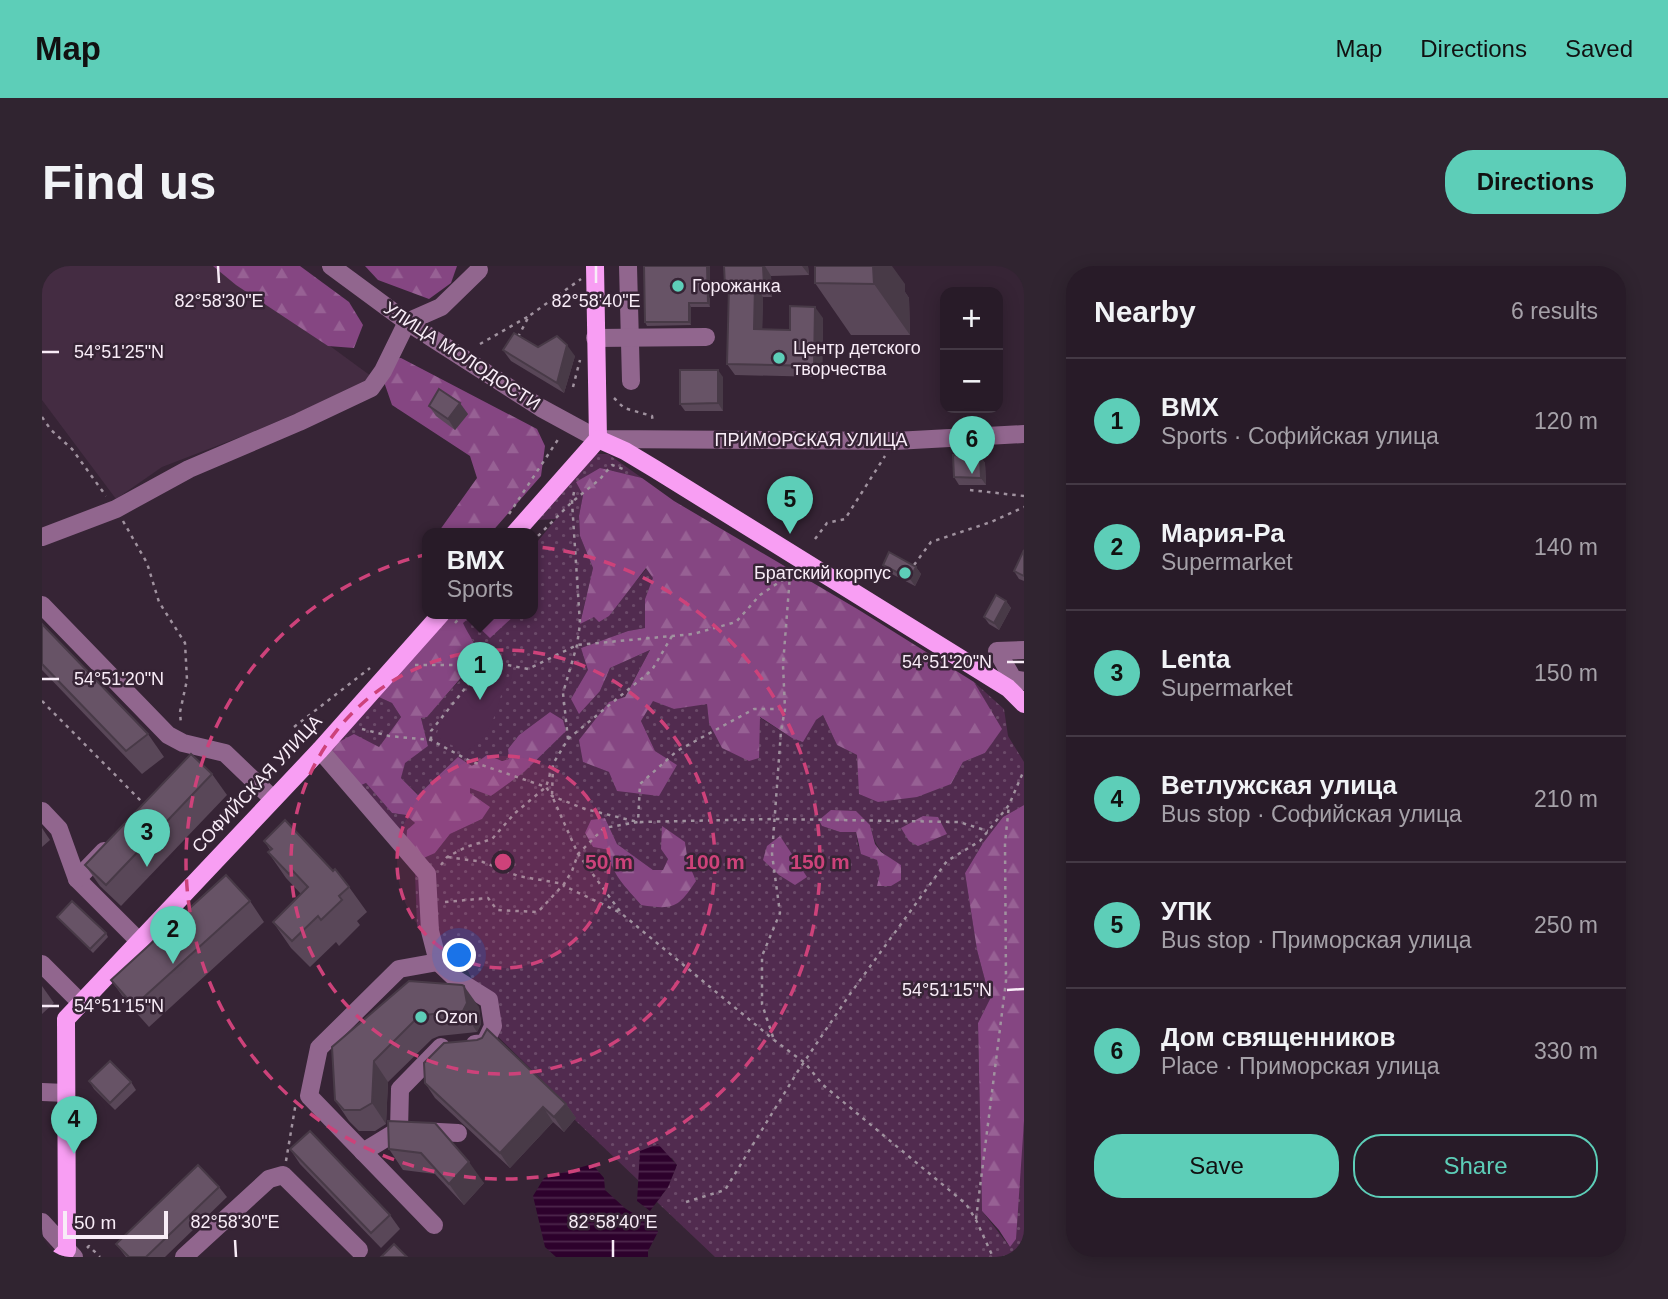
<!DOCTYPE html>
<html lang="en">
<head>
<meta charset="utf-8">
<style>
  body { margin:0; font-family:Arial,sans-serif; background:#302430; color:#f1f3f6 }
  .controls { position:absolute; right:21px; top:21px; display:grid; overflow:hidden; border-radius:14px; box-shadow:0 4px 18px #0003 }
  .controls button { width:63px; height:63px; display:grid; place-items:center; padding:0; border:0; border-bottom:2px solid #443945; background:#281b28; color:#f1f3f6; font:35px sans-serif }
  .scale { position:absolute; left:21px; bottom:18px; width:105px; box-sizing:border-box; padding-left:7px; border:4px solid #f8ecf7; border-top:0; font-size:19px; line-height:24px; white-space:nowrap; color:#f8ecf7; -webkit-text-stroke:5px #362435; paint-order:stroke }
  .you { position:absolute; left:418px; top:690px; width:24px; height:24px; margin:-18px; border:5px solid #fff; border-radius:50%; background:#1a73e8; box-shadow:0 0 0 10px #1a73e833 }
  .badge { display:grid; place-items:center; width:46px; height:46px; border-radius:50%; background:#5dceb8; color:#111; font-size:23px; font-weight:700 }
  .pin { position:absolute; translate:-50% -58px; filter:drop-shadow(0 2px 4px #0008) }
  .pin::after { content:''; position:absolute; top:37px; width:24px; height:21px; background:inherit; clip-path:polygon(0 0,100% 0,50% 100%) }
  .popup { position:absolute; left:380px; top:262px; width:116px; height:91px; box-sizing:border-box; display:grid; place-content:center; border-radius:14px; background:#281b28; filter:drop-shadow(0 2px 5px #0005); font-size:23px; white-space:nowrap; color:#a5a1a8 }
  .popup b { font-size:26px; color:#f1f3f6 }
  .popup::after { content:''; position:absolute; left:50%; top:100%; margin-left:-14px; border:14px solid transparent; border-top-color:#281b28 }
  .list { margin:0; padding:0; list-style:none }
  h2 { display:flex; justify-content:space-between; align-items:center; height:91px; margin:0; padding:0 28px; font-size:30px }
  h2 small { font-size:23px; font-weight:400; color:#a5a1a8 }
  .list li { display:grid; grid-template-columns:46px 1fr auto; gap:21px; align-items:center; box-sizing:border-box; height:126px; padding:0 28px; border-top:2px solid #443945 }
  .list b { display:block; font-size:26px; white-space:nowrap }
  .list p { margin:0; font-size:23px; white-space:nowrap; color:#a5a1a8 }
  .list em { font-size:23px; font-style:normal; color:#a5a1a8 }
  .actions { display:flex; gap:14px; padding:21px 28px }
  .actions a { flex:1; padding:16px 0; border:2px solid #5dceb8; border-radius:28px; text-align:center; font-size:24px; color:#5dceb8 }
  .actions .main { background:#5dceb8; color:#111 }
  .map { position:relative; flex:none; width:982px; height:991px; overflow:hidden; border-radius:28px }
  header { display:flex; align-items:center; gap:42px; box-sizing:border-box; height:98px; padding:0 35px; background:#5dceb8; color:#111 }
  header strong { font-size:33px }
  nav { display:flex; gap:38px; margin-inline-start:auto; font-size:24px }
  .intro { display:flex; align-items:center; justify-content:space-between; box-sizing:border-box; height:168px; padding:0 42px }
  h1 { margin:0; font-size:49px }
  .button { padding:18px 32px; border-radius:28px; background:#5dceb8; color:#111; font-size:24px; font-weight:700 }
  main { display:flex; gap:42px; padding:0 42px }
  aside { flex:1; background:#281b28; border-radius:28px; box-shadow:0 4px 18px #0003 }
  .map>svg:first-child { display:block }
</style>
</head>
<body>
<header>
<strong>Map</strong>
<nav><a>Map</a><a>Directions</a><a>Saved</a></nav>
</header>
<div class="intro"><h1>Find us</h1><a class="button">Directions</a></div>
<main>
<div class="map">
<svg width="982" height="991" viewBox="0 0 982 991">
  <defs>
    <pattern id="grass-dots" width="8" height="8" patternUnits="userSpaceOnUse" patternTransform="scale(1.75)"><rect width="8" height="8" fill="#512b4f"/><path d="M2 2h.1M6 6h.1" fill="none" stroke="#6b4a69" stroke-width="1.8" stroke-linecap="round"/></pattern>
    <pattern id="forest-firs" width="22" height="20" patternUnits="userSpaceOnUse" patternTransform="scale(1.75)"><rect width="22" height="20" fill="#854682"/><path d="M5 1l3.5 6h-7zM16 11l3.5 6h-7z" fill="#976194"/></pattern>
    <pattern id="water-rules" width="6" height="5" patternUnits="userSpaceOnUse" patternTransform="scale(1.75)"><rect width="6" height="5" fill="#2d012c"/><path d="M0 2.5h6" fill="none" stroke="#4c264b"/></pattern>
  </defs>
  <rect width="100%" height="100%" fill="#362435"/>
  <path fill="#442c42" d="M0,0H179L333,113L211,166L120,201L74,233L0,134Z"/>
  <g fill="url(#grass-dots)" fill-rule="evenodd">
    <path d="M552,188H566L600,212L580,208L541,229L537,250L538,270L551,302L538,357C564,346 588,324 605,302L612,312L603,333V362L586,365L539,382L558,425L568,402L608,384L582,432L541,496L567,506L634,499L613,485L599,455L611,434L632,443L665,437L667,457L717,492V451L750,472L781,449L795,479L815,489L816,503L909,518L921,496L943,487L959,463L932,416L962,443L966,470L982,496V539L961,551L941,577L923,607L935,684L948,733L936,757L940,945L968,981L982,855V991H673L615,936L626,921L635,899L630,892L598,885L597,915L533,854L499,813L442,757L450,737L436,726L426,705L375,660L373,607L308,524L324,517L350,547L364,549L374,558L393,587L408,568L440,553L428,527V521L450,530L508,446L477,469L466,483L468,493L430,500L392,516L377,529L359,512L362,497L386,480L379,452L385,450L427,404L436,381L426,369L420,357L427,352H471L474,348H490L491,281L514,253L495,254ZM563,552L575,578L611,604L621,605L626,593L643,576L646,596L653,615L599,639C585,622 567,607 567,584L551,581L543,567ZM828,559C834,583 838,586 858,599L838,607L835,594L816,580L814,566H798L780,560Z"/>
    <path d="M330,428L350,437L359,451L337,481L286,490Z"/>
  </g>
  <g fill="url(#forest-firs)">
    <path d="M171,0H258L307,36L321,59L312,82L286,80L194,19Z"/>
    <path d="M323,0H415L409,17L387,33L336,14Z"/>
    <path d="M359,92L495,163L503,180L499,210L448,268H395L435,212L428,190L350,139L341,113L347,93Z"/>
    <path d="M558,202L600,212L632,235L817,344L932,416L960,463L943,487L921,496L909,518L875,531L836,536L817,528L815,489L795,479L781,449L774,454L761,476L750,472L718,451L717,492L707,495L680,482L667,457L665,438L632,443L611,435L599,455L613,485L635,499L617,530L575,525L567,506L541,496L537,474L567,436L583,431L608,384L568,402L558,425L537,448L529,433L546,404L539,382L586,365L603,362V333L611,312L604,302L567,350L557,356L552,351L538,358L551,302L538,270L537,250L541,229L534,216Z"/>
    <path d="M405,348H474L448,372L427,352L421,357C426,369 435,378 437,391L385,451L379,452L386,480L363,497L359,512L376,529L416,491L430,500L445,489L460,495L467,493L466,483L477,469L508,446L521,454L524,465L482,506L449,530L428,522V527L448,541L440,553L408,568L393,587L377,594L364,580L365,564L373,557L364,549L350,547L324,517L308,524L285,490L295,477L312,468L337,481L359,451L350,437L330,428Z"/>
    <path d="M982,539V855L974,973L968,981L957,964L940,945L936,757L948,733L935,684L923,607L941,577L961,551Z"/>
    <path d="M789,544L814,545L828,559L833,578L839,586L859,599V614L849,620H835L838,607L835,594L819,588L814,566H798L780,560L777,554Z"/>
    <path d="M881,550L896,551L905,568L876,580L867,575L859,562Z"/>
    <path d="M563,552L575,578L611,604H621L626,593L619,583L620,560L643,576L646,596L654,615C636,642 632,644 599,639C585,622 567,607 567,584L551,581L543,567L549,554Z"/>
    <path d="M738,570L765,611L753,619L737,609L721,594L725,580Z"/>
  </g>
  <path fill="#512b4f" d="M446,401L465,408C456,436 452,473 422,486L394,470L398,459Z"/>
  <g fill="url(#water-rules)">
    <path d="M616,878L635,899L626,921L608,945L595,935L598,885Z"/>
    <path d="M550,898L562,912L563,924L584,943L604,955L612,954L616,966L606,985V991H514L503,981L491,930L502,912Z"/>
  </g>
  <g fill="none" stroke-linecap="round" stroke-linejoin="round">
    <g stroke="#a0929f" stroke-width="2.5" stroke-dasharray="3.5 5" stroke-linecap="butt">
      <path d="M476,71L487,50L539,13"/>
      <path d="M438,78L487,50"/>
      <path d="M531,121L538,94"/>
      <path d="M572,132L582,142L610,150L611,156"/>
      <path d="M0,151L9,164L30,183L64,230"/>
      <path d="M928,224L982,230"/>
      <path d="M532,226L530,236L538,358L535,379L521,427L526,473L511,498L510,530L536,588L580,648L732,774L763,797L781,819L924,938L934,954L951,991"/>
      <path d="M467,248L517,172"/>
      <path d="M81,255L105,297L117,336L143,377L145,414L138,446L139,459"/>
      <path d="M773,273L785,257L803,253L843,190"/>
      <path d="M490,276L530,236L558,213L570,199L581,203"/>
      <path d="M872,299L889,276L949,256L982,241"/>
      <path d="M413,357L421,348"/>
      <path d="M373,399H412L445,395L486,403L535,379L651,368L694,356L718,329L748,309"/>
      <path d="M0,435L104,540"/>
      <path d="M252,461L328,402"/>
      <path d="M320,463L347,470L389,474L428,495L504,521L510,530L543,543L596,556L734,553L917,556L946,565"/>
      <path d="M526,473L610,404L630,370"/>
      <path d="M389,474V465L445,395"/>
      <path d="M406,591L441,596L476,610L522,618V620L577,646"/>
      <path d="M399,599L405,591L424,581L450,573L473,547L504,521L509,505"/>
      <path d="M403,636L446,632L455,644L496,646L522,618L530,605L536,588L562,562L596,556L598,518L635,485L712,443H743"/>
      <path d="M731,771L720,738V690L738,647L730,588L739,465L743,443L741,399L748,309"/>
      <path d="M244,895L254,836"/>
      <path d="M644,936L683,924L756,805L808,728L905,595L938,575L967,539L982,504"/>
      <path d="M934,953L964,715L963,577L967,539"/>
      <path d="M45,982L47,980L58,991"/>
    </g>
    <g stroke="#91668e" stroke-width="18">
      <path d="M289,0L365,56L499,142L556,173L853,175L982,168"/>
      <path d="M586,0L589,115"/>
      <path d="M553,72L664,71"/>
      <path d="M0,271L74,243L147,203L257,156L329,122L341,105L365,56L399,41L437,4"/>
      <path d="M0,339L126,469L141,477L183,487L231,533"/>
      <path d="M982,384L955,385L971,413L982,415"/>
      <path d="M278,484L385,608L388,665L396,696L415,714L447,734L451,760L443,777L433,778"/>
      <path d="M0,545L17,563L35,613L96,674"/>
      <path d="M35,613L62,585"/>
      <path d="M0,698L39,737"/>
      <path d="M0,826L24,827"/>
      <path d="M378,865L416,867"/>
      <path d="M321,886L357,864L358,823L399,781"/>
      <path d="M0,956L32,991"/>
      <path d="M392,959L267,830L277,782L357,703L396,696"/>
      <path d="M142,991L227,913L241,909L317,984"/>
    </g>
    <g stroke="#f89ef3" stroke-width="18">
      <path d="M553,0L556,173"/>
      <path d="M556,173L583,185L613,203L966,422L982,438"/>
      <path d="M472,268L556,173"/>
      <path d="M18,991L25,984L24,753L278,484L399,348"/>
    </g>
  </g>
  <g fill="#594758">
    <path d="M668,0V41H649V59L605,60L603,56Z"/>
    <path d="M682,0H766L767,9L729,10L730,31H721L720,64H748L781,52L780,111L693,109L685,98L687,27L683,20Z"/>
    <path d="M773,0L863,18V26L867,32L868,69H809L773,17Z"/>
    <path d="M496,81L533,90L522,127L469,95L461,84Z"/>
    <path d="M681,111V145H643L638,138Z"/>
    <path d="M387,140L426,148L413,164L394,150Z"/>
    <path d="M938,190L943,197L944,219H917L912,211Z"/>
    <path d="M982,284V315L977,313L972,305Z"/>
    <path d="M841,299L874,301L879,308L873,320L846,306Z"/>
    <path d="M964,335L969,342L957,364L947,358L942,351Z"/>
    <path d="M0,358L106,468L122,491L100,508L0,404Z"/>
    <path d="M170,508L185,529L79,640L58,620L43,599Z"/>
    <path d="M0,562L8,574L0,581Z"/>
    <path d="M222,575L307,621L325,646L315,655L318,659L297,680L294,676L268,701L249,682L231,656L259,628L244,612L226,586L228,584Z"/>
    <path d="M208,635L222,656L107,761L84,735L69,714Z"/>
    <path d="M15,651L64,667L66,671L51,687Z"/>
    <path d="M367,715L437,741L439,758L435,766L397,770L390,773L346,816L344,858L333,865H317L307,855L293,834Z"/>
    <path d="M0,720L12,737L0,748Z"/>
    <path d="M47,815L89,816L94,824L73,844L52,823Z"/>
    <path d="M383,817L524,838L534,852L522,866L511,856L468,902L393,832Z"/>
    <path d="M346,855L442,917L422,939L393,908L361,904L347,883Z"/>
    <path d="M248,883L348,949L358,963L339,982L258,898Z"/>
    <path d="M177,921L185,931L123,991H84L74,978Z"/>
  </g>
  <g fill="#483a47">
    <path d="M665,0H668V41L666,37Z"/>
    <path d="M721,0H723L729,10L730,31L722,20Z"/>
    <path d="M760,0H766L767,9Z"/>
    <path d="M831,0H850L863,18V26L867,32L868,69L832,18Z"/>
    <path d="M713,20L721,31L720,75L712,63Z"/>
    <path d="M647,37L649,41V59L647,56Z"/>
    <path d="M773,41L781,52L780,111L772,100Z"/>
    <path d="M525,79L533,90L522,127L515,117Z"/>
    <path d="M676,104L681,111V145L676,137Z"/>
    <path d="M418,137L426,148L413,164L406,153Z"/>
    <path d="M938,190L943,197L944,219L939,212Z"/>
    <path d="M874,301L879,308L873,320L868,313Z"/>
    <path d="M964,335L969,342L957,364L952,357Z"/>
    <path d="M422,720L437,741L439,758L435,766L421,745Z"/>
    <path d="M332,795L346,816L344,858L330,837Z"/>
    <path d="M524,838L534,852L522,866L512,851Z"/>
    <path d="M501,841L511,856L468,902L458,887Z"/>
    <path d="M427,896L442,917L422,939L407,918Z"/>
  </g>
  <g fill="#675366" stroke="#483a47" stroke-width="2">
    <path d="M602,0H665L666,37H647V56H603Z"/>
    <path d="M682,0H721L722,20H713L712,63L748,64V40L773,41L772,100L685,98L687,20H683Z"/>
    <path d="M773,0H831L832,18L773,17Z"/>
    <path d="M472,67L496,81L515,70L525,79L515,117L461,84Z"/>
    <path d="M638,104H676V137L638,138Z"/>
    <path d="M397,123L418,137L406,153L387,140Z"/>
    <path d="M911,189L938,190L939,212L912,211Z"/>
    <path d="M982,284V310L972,305Z"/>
    <path d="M847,286L874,301L868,313L841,299Z"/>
    <path d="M954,329L964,335L952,357L942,351Z"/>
    <path d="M0,358L106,468L84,485L0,398Z"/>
    <path d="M149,488L170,508L64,619L43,599Z"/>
    <path d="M243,554L291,605L293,603L307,621L297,630L300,634L279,654L276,650L250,675L231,656L266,621L250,604L247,608L226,586L230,583L222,575Z"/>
    <path d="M184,609L208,635L92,740L69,714Z"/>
    <path d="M30,635L64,667L48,683L15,651Z"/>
    <path d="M367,715L420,719L422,720L425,737L421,745L382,749L375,752L332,795L330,837L318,844H302L293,834L290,781Z"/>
    <path d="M445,763L524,838L512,851L501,841L458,887L383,817L382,797L402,777L435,774L440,772Z"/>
    <path d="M68,795L89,816L68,837L47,815Z"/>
    <path d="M346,855L393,857L427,896L407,918L379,887L347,883Z"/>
    <path d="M268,865L348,949L329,967L248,883Z"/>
    <path d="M156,899L177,921L104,991H87L74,978Z"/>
    <path d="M352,978L365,991H339Z"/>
  </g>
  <path fill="none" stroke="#f8ecf7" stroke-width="2.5" d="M176,0L177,17M554,0V17M0,86H17M965,396H982M0,413H17M965,724L982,723M0,740H17M193,974L194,991M571,974V991"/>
  <circle cx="461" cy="596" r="106" fill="#cd427a" fill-opacity=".12"/>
  <g fill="none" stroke="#cd427a" stroke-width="3.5" stroke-dasharray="12 9">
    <circle cx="461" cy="596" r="106"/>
    <circle cx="461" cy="596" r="212"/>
    <circle cx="461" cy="596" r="317"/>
  </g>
  <g fill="#5dceb8" stroke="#362435" stroke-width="2.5">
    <circle cx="636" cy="20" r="7"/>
    <circle cx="737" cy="92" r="7"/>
    <circle cx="863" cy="307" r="7"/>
    <circle cx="379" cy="751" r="7"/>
  </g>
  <g text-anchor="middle" stroke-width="5" stroke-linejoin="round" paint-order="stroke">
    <g font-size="18" fill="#f8ecf7" stroke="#362435" text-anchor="start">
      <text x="650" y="26">Горожанка</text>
      <text x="751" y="88">Центр детского<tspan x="751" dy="21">творчества</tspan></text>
      <text x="849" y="313" text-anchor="end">Братский корпус</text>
      <text x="393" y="757">Ozon</text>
    </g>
    <g font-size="18" fill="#f8ecf7" stroke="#362435">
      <text transform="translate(420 90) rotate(33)" y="6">УЛИЦА МОЛОДОСТИ</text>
      <text x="769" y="180">ПРИМОРСКАЯ УЛИЦА</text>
      <text transform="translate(215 518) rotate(-47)" y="6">СОФИЙСКАЯ УЛИЦА</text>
    </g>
  </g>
  <g font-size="18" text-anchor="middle" fill="#f8ecf7" stroke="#362435" stroke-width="5" stroke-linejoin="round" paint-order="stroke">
    <text x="177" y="41">82°58'30"E</text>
    <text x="554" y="41">82°58'40"E</text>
    <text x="77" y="92">54°51'25"N</text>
    <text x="905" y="402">54°51'20"N</text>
    <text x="77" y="419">54°51'20"N</text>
    <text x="905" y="730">54°51'15"N</text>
    <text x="77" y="746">54°51'15"N</text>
    <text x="193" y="962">82°58'30"E</text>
    <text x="571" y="962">82°58'40"E</text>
  </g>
  <circle cx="461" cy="596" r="10" fill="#cd427a" stroke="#362435" stroke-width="3.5"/>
  <g font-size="21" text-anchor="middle" font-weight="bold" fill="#cd427a" stroke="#362435" stroke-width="5" stroke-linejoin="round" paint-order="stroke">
    <text x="567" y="603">50 m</text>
    <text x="673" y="603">100 m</text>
    <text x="778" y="603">150 m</text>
  </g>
</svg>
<div class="controls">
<button>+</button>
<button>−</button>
</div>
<div class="scale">50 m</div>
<div class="you"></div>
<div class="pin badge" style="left:438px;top:434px">1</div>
<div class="popup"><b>BMX</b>Sports</div>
<div class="pin badge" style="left:131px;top:698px">2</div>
<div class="pin badge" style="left:105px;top:601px">3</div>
<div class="pin badge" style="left:32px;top:888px">4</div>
<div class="pin badge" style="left:748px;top:268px">5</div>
<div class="pin badge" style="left:930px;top:208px">6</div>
</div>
<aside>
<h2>Nearby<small>6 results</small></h2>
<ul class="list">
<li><span class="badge">1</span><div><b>BMX</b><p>Sports · Софийская улица</p></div><em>120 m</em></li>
<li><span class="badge">2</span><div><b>Мария-Ра</b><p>Supermarket</p></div><em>140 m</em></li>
<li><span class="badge">3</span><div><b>Lenta</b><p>Supermarket</p></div><em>150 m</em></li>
<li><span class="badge">4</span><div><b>Ветлужская улица</b><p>Bus stop · Софийская улица</p></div><em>210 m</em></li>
<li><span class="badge">5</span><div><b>УПК</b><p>Bus stop · Приморская улица</p></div><em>250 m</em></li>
<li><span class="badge">6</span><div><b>Дом священников</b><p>Place · Приморская улица</p></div><em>330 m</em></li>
</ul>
<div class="actions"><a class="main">Save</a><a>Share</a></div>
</aside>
</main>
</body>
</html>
